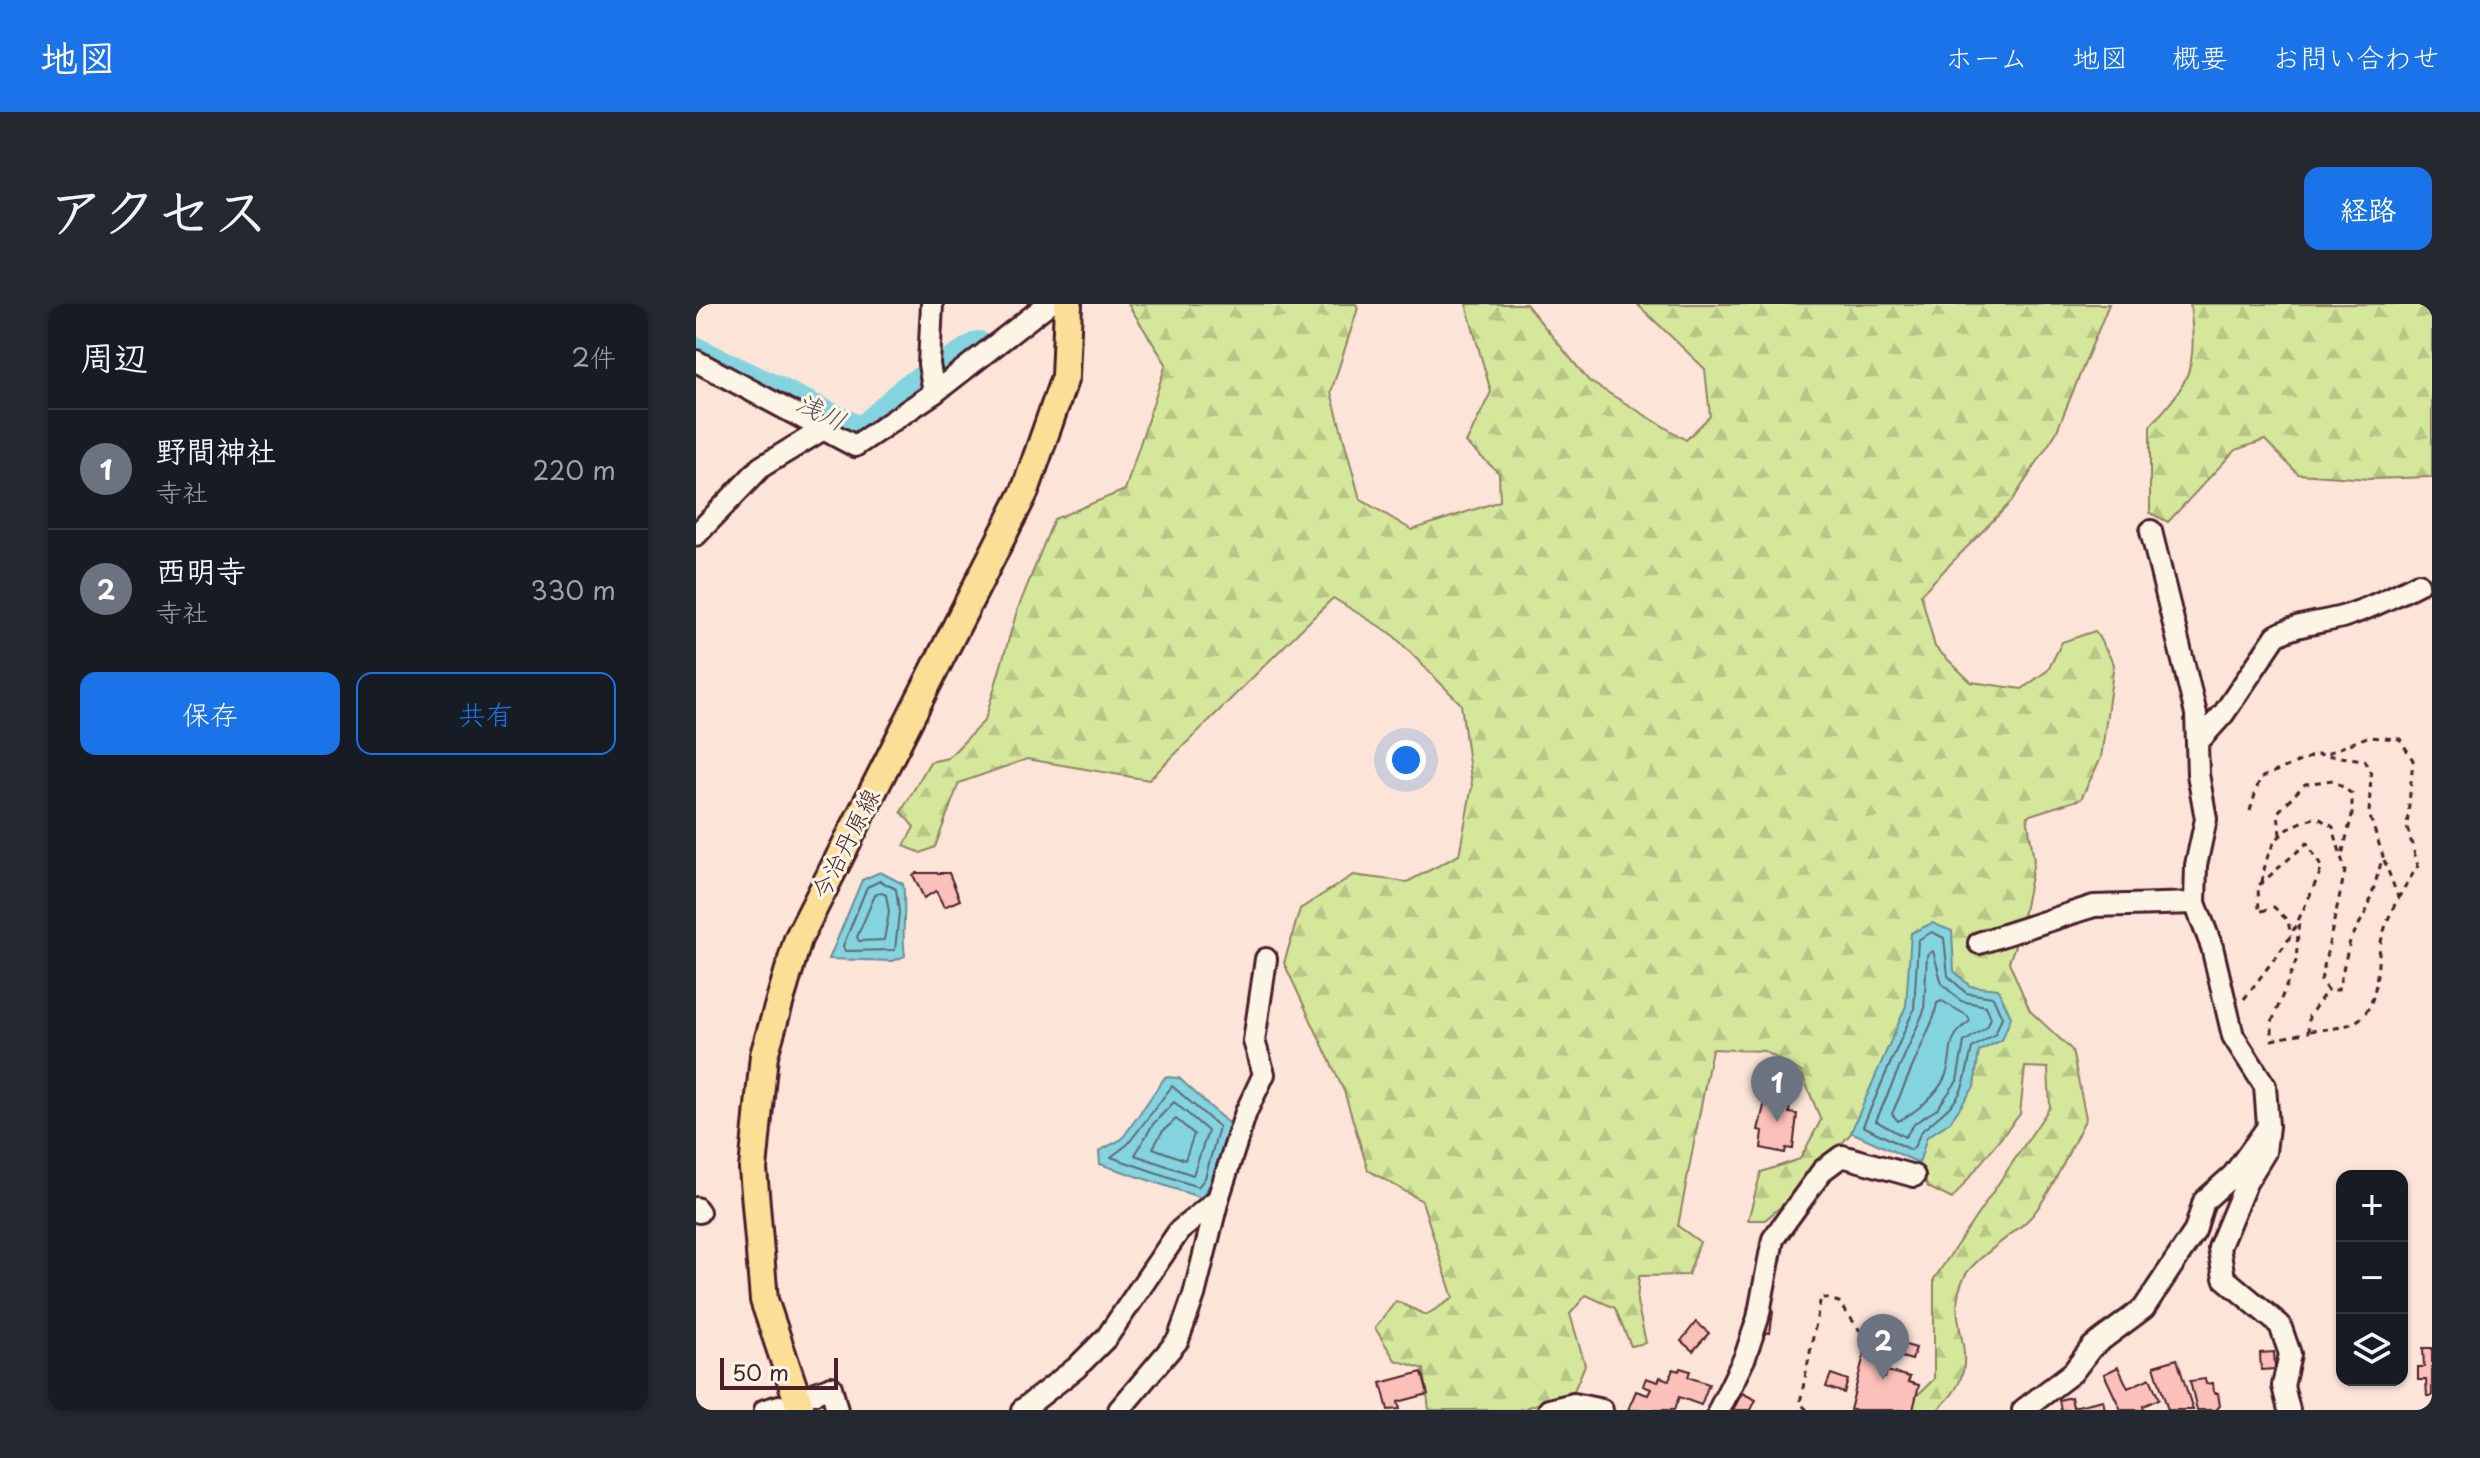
<!DOCTYPE html>
<html lang="ja">
<head>
<meta charset="utf-8">
<style>
  body { margin:0; font-family:"Playpen Sans","Klee One",sans-serif; background:#242831; color:#f1f3f6 }
  .controls { position:absolute; right:24px; bottom:24px; display:grid; overflow:hidden; border-radius:16px; box-shadow:0 2px 6px #0004 }
  .controls button { width:72px; height:72px; display:grid; place-items:center; padding:0; border:0; border-bottom:2px solid #363941; background:#171b24; color:#f1f3f6; font:40px sans-serif }
  .scale { position:absolute; left:24px; bottom:20px; width:118px; box-sizing:border-box; padding-left:8px; border:4px solid #4a1f2b; border-top:0; font-size:22px; line-height:28px; white-space:nowrap; color:#4a1f2b; -webkit-text-stroke:6px #fcf5e5; paint-order:stroke }
  .you { position:absolute; left:710px; top:456px; width:28px; height:28px; margin:-20px; border:6px solid #fff; border-radius:50%; background:#1a73e8; box-shadow:0 0 0 12px #1a73e833 }
  .badge { display:grid; place-items:center; width:52px; height:52px; border-radius:50%; background:#1a73e8; color:#fff; font-size:26px; font-weight:700 }
  .pin { position:absolute; translate:-50% -66px; filter:drop-shadow(0 2px 4px #0008) }
  .pin::after { content:''; position:absolute; top:42px; width:28px; height:24px; background:inherit; clip-path:polygon(0 0,100% 0,50% 100%) }
  .list { margin:0; padding:0; list-style:none }
  h2 { display:flex; justify-content:space-between; align-items:center; height:104px; margin:0; padding:0 32px; font-size:34px }
  h2 small { font-size:26px; font-weight:400; color:#9ea1a6 }
  .list li { display:grid; grid-template-columns:52px 1fr auto; gap:24px; align-items:center; box-sizing:border-box; height:120px; padding:0 32px; border-top:2px solid #363941 }
  .list b { display:block; font-size:30px; white-space:nowrap }
  .list p { margin:0; font-size:26px; white-space:nowrap; color:#9ea1a6 }
  .list em { font-size:26px; font-style:normal; color:#9ea1a6 }
  .actions { display:flex; gap:16px; padding:24px 32px }
  .actions a { flex:1; padding:18px 0; border:2px solid #1a73e8; border-radius:16px; text-align:center; font-size:28px; color:#1a73e8 }
  .actions .main { background:#1a73e8; color:#fff }
  .icon { flex:none; width:44px; height:44px; fill:none; stroke:currentColor; stroke-width:2; stroke-linecap:round; stroke-linejoin:round }
  .map { position:relative; flex:none; width:1736px; height:1106px; overflow:hidden; border-radius:16px }
  header { display:flex; align-items:center; gap:48px; box-sizing:border-box; height:112px; padding:0 40px; background:#1a73e8; color:#fff }
  header strong { font-size:38px }
  nav { display:flex; gap:44px; margin-inline-start:auto; font-size:28px }
  .intro { display:flex; align-items:center; justify-content:space-between; box-sizing:border-box; height:192px; padding:0 48px }
  h1 { margin:0; font-size:56px }
  .button { padding:20px 36px; border-radius:16px; background:#1a73e8; color:#fff; font-size:28px; font-weight:700 }
  main { display:flex; gap:48px; padding:0 48px }
  aside { flex:1; background:#171b24; border-radius:16px; box-shadow:0 2px 6px #0004 }
  .map>svg:first-child { display:block }
</style>
</head>
<body>
<header>
<strong>地図</strong>
<nav><a>ホーム</a><a>地図</a><a>概要</a><a>お問い合わせ</a></nav>
</header>
<div class="intro"><h1>アクセス</h1><a class="button">経路</a></div>
<main>
<aside>
<h2>周辺<small>2件</small></h2>
<ul class="list">
<li><span class="badge" style="background:#6b7280">1</span><div><b>野間神社</b><p>寺社</p></div><em>220 m</em></li>
<li><span class="badge" style="background:#6b7280">2</span><div><b>西明寺</b><p>寺社</p></div><em>330 m</em></li>
</ul>
<div class="actions"><a class="main">保存</a><a>共有</a></div>
</aside>
<div class="map">
<svg width="1736" height="1106" viewBox="0 0 1736 1106">
  <defs>
    <pattern id="forest-firs" width="22" height="20" patternUnits="userSpaceOnUse" patternTransform="scale(2)"><rect width="22" height="20" fill="#d4e79b"/><path d="M5 1l3.5 6h-7zM16 11l3.5 6h-7z" fill="#b8c686"/></pattern>
  </defs>
  <rect width="100%" height="100%" fill="#fce5d8"/>
  <filter id="ink" filterUnits="userSpaceOnUse"><feTurbulence type="fractalNoise" baseFrequency=".0125" numOctaves="2"/><feDisplacementMap in="SourceGraphic" scale="16" xChannelSelector="R" yChannelSelector="G"/><feConvolveMatrix kernelMatrix="1 2 1 2 8 2 1 2 1" color-interpolation-filters="sRGB"/></filter>
  <g filter="url(#ink)">
    <g fill="url(#forest-firs)" stroke="#8f8363" stroke-width="2">
      <path d="M432,0H660L662,4L635,88L664,195L716,226L804,197L803,169L770,139L795,88L770,0H830L893,77L990,136L1014,112L1009,65L941,0H1413L1360,129L1316,197L1225,290L1239,343L1275,378L1326,385L1352,366L1366,338L1399,327L1418,360L1405,454L1385,495L1331,512L1338,557L1324,628L1313,658L1334,707L1376,746L1390,814C1376,841 1352,896 1333,915C1318,930 1277,956 1269,972C1242,1021 1299,1056 1241,1106H1206L1238,1075V975L1354,803L1352,764L1329,763L1324,810L1256,895L1232,883L1213,839L1184,797L1103,887L1069,916H1052L1065,868L1104,855L1125,816L1105,768L1068,747L1016,745L982,922L1004,938L992,971L943,972L941,998L950,1039L935,1042L919,1004L890,991L874,1010L889,1061L878,1087L825,1106H733L728,1065L699,1056L679,1024L700,997L730,1011L757,994L726,897L672,866L648,787L588,659L604,605L657,571L711,578L763,551L776,482L765,400L696,330L637,294L453,476L331,455L263,479L239,543L225,549L208,542L218,523L205,508L234,458L252,454L289,416L321,307L358,215L429,186L470,60Z"/>
      <path d="M1494,0H1736V173L1673,175L1602,170L1569,136L1539,146L1472,218L1454,209V122C1496,77 1501,62 1494,0Z"/>
    </g>
    <g fill="#84d4df" stroke="#6d8c97" stroke-width="2">
      <path d="M184,568L207,580C211,605 205,628 209,652L197,657L133,655L166,576Z"/>
      <path d="M1236,619L1256,627L1258,667L1274,682L1302,685L1315,713L1306,736L1283,747L1278,783L1254,818L1231,833L1223,859L1155,828L1210,702L1215,629Z"/>
      <path d="M469,773L483,774L533,820L516,877L506,894L404,860L403,847L426,835Z"/>
    </g>
    <g fill="none" stroke-linecap="round" stroke-linejoin="round">
      <g stroke="#616773" stroke-width="2">
        <path d="M184,577L200,585L203,608L199,646L149,647L147,642L171,583Z"/>
        <path d="M184,588L190,591L193,608L188,636L163,637L161,633L179,591Z"/>
        <path d="M1236,628L1248,634L1252,672L1270,689L1297,693L1306,713L1299,730L1276,744C1265,794 1268,792 1228,825C1221,831 1222,841 1215,846L1167,822L1218,705L1222,636Z"/>
        <path d="M1237,647L1246,680L1265,697L1290,702L1295,714L1291,723L1268,738L1261,777L1241,805L1219,819L1209,833L1180,817L1228,707L1231,651Z"/>
        <path d="M1246,697L1272,712L1274,717C1246,738 1260,747 1249,773C1241,791 1219,809 1202,817L1196,810L1238,713L1241,699Z"/>
        <path d="M476,782L523,823L509,874L502,883L415,853L432,840Z"/>
        <path d="M478,798L512,827L497,871L439,851L457,820Z"/>
        <path d="M480,815L498,830L489,856L457,844L466,828Z"/>
      </g>
      <path stroke="#84d4df" stroke-width="28" d="M0,47L161,125L171,122L211,85L282,41"/>
    </g>
    <g fill="#fcc0ba" stroke="#4a1f2b" stroke-width="2">
      <path d="M220,569H253L264,596L248,603L240,587L228,594L217,571Z"/>
      <path d="M1071,790L1095,793L1093,809L1101,810L1097,845L1090,844L1089,849L1065,844L1067,827L1062,826Z"/>
      <path d="M1052,1004L1077,1008L1074,1029L1049,1025Z"/>
      <path d="M1000,1018L1013,1029L997,1047L985,1037Z"/>
      <path d="M1206,1040L1220,1044L1216,1056L1202,1052Z"/>
      <path d="M1727,1044H1736V1092H1731L1730,1076H1722V1063H1728Z"/>
      <path d="M1169,1047L1188,1056L1184,1072L1189,1074L1191,1067L1214,1073L1212,1078L1223,1081L1217,1106H1154Z"/>
      <path d="M1578,1048L1579,1065L1565,1066L1564,1049Z"/>
      <path d="M1481,1055L1497,1106H1472L1458,1062Z"/>
      <path d="M1422,1063L1432,1084L1454,1074L1463,1095L1447,1102L1448,1106H1425L1408,1070Z"/>
      <path d="M984,1064L994,1067L992,1073L1013,1080L1005,1101L983,1093L978,1106H932L940,1087L952,1091L955,1085L947,1082L950,1074L962,1078L964,1073L973,1076L977,1065L983,1067Z"/>
      <path d="M726,1068L732,1090L702,1098L704,1105L692,1106L685,1079Z"/>
      <path d="M1135,1070L1152,1076L1148,1089L1130,1083Z"/>
      <path d="M1509,1075L1510,1080L1517,1079L1518,1089H1522L1524,1102L1520,1106H1501L1494,1077Z"/>
      <path d="M1046,1089L1060,1096L1055,1106H1037Z"/>
      <path d="M1375,1093L1377,1103L1407,1096L1409,1106H1365L1363,1096Z"/>
    </g>
    <g fill="none" stroke-linecap="round" stroke-linejoin="round">
      <g stroke="#4a1f2b" stroke-width="26">
        <g id="minor">
          <path d="M236,0L233,60L238,89"/>
          <path d="M0,57L159,142L238,89L352,0"/>
          <path d="M1455,227L1500,410L1502,470L1510,515L1500,561L1499,599L1516,643L1537,732L1569,782L1572,822L1569,848L1550,879L1523,944L1528,974L1584,1021L1594,1050L1587,1082L1593,1106"/>
          <path d="M0,231L65,163L126,126"/>
          <path d="M1501,439L1528,409L1580,332C1599,320 1624,319 1646,313C1673,305 1697,293 1722,280"/>
          <path d="M1283,639L1398,602L1499,599"/>
          <path d="M0,904L3,908"/>
          <path d="M117,1090L135,1083L141,1106"/>
          <path d="M69,1106L83,1102"/>
          <path d="M326,1106L380,1064L411,1033L483,927L522,895L550,808L568,770L558,737L570,655"/>
          <path d="M423,1106L482,1036L498,991L522,895"/>
          <path d="M853,1106L878,1100L906,1106"/>
          <path d="M1023,1106L1049,1053L1062,1014L1077,935L1127,866L1146,852L1218,872"/>
          <path d="M1327,1106L1377,1068L1396,1043L1448,1004L1499,927L1508,897L1537,871L1571,824"/>
        </g>
      </g>
      <g stroke="#4a1f2b" stroke-width="32">
        <path id="major" d="M105,1106L68,996L57,865L68,751L102,635L329,187L369,73L372,0"/>
      </g>
      <g stroke="#4a1f2b" stroke-width="3" stroke-dasharray="6 6" stroke-linecap="butt">
        <path d="M1554,507L1564,474L1621,450L1669,456L1675,470L1673,510L1687,552L1672,604L1654,637L1642,686H1631"/>
        <path d="M1584,531L1582,508L1609,480L1637,476L1656,490V511L1646,551"/>
        <path d="M1688,556L1702,593"/>
        <path d="M1566,579C1571,539 1583,524 1621,513L1637,523L1649,567L1625,676L1631,686L1613,712L1612,728L1576,736V718L1600,657L1603,616"/>
        <path d="M1548,695L1591,638C1604,614 1615,589 1626,564L1611,539L1562,582L1563,608L1578,603L1592,617L1595,632"/>
        <path d="M1614,727C1630,725 1654,725 1667,712C1685,691 1679,658 1686,634C1693,607 1707,585 1722,562L1711,523L1717,456L1704,435L1671,433L1627,451"/>
        <path d="M1111,1106L1104,1099L1125,993L1143,998L1170,1035L1192,1040"/>
      </g>
      <use href="#minor" stroke="#fcf5e5" stroke-width="20"/>
      <use href="#major" stroke="#fbdf96" stroke-width="26"/>
    </g>
  </g>
  <g text-anchor="middle" stroke-width="6" stroke-linejoin="round" paint-order="stroke">
    <g font-size="24" fill="#4a1f2b" stroke="#fcf5e5">
      <text transform="translate(150 540) rotate(-63)" y="8">今治丹原線</text>
    </g>
    <g font-size="26" font-style="italic" fill="#5b5561" stroke="#fcf5e5">
      <text transform="translate(125 108) rotate(26)" y="9">浅川</text>
    </g>
  </g>
</svg>
<div class="controls">
<button>+</button>
<button>−</button>
<button><svg class="icon" aria-label="layers" viewBox="0 0 24 24"><path d="M12 4l9 5-9 5-9-5zM3 14l9 5 9-5"/></svg></button>
</div>
<div class="scale">50 m</div>
<div class="you"></div>
<div class="pin badge" style="left:1081px;top:818px;background:#6b7280">1</div>
<div class="pin badge" style="left:1187px;top:1076px;background:#6b7280">2</div>
</div>
</main>
</body>
</html>
